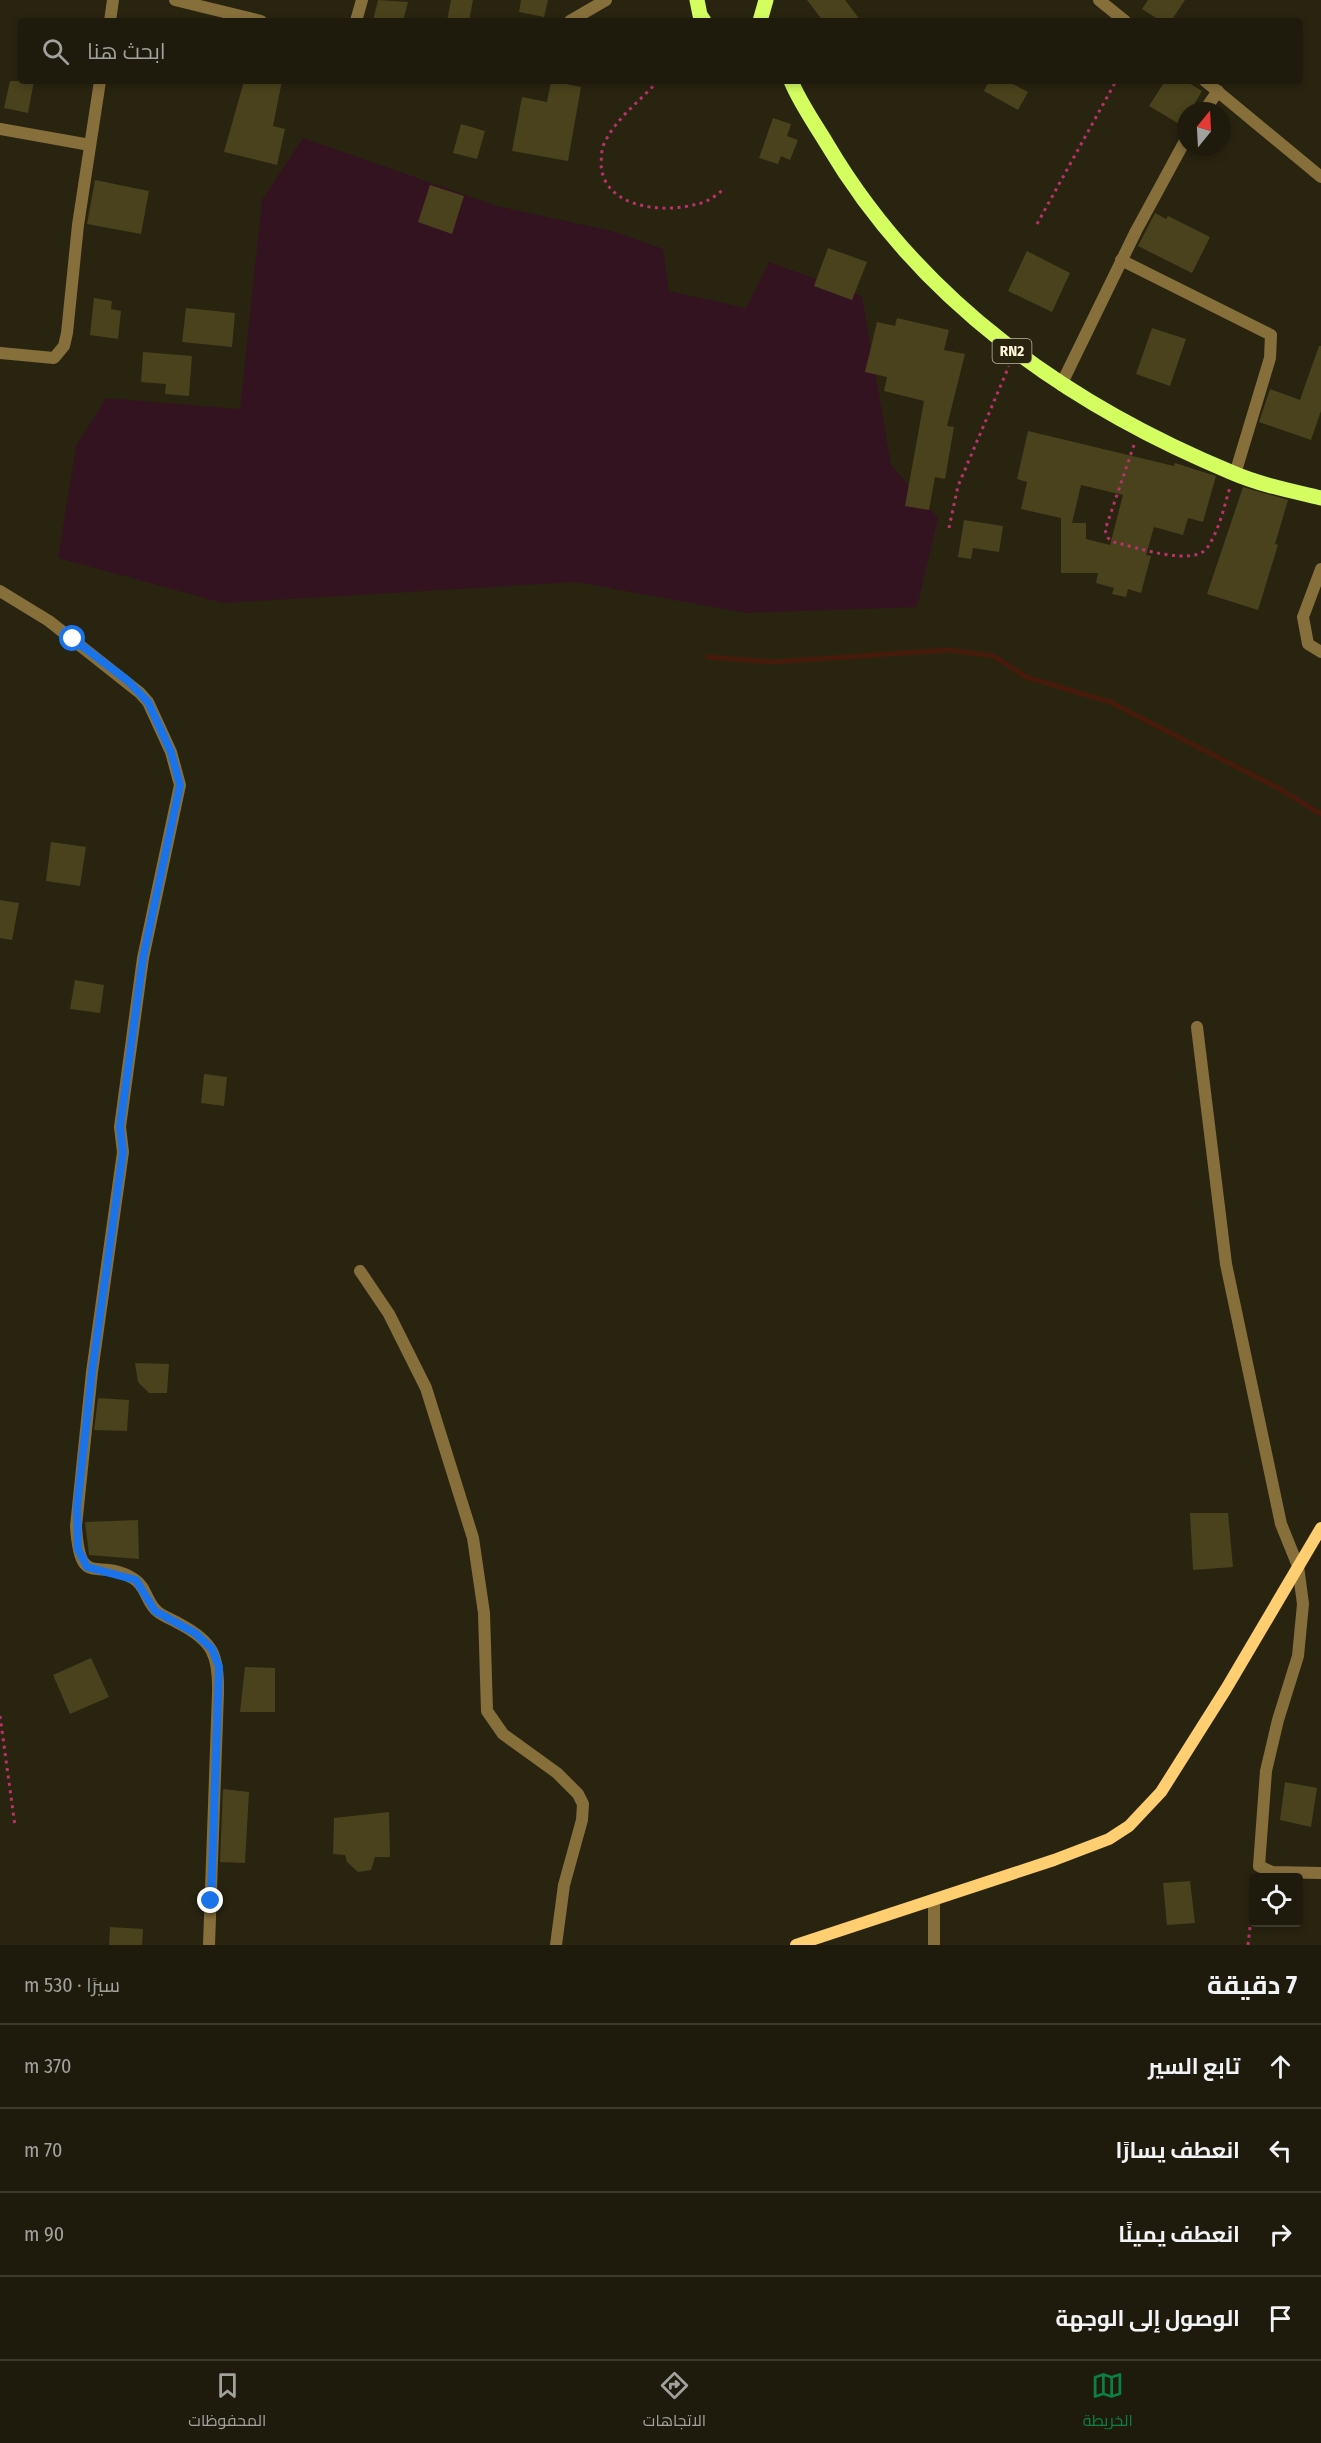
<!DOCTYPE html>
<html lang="ar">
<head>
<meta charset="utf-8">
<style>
  body { margin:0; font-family:"Fira Sans Condensed",Cairo,sans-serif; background:#272415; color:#f1f3f6; direction:rtl }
  .controls { position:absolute; right:18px; bottom:18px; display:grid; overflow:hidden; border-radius:6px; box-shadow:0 3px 9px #0003 }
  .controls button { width:54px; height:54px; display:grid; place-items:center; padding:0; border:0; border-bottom:2px solid #3c392d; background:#1f1b0c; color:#f1f3f6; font:30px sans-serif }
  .compass { position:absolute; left:1177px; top:102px; width:54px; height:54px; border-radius:50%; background:#1f1b0c; box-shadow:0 3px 9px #0003; rotate:18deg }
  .stop { position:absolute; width:18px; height:18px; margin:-14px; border:4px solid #1a73e8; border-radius:50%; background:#fff }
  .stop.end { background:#1a73e8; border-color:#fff; box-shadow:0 2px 6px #0008 }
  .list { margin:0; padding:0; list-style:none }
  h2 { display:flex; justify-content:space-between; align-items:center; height:78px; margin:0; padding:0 24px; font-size:26px }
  h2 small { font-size:20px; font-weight:400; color:#a1a19d }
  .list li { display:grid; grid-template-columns:39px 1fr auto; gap:18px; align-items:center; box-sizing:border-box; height:84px; padding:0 24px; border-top:2px solid #3c392d }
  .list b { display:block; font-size:22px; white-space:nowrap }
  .list em { font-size:20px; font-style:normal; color:#a1a19d }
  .icon { flex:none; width:33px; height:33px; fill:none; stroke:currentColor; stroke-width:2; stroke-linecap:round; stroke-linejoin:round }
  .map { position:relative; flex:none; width:1321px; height:1945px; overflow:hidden; direction:ltr }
  .search { position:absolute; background:#1f1b0c; box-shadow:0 3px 9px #0003; left:18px; right:18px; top:18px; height:66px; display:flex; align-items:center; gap:15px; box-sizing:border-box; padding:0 21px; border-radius:6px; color:#a1a19d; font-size:22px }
  .sheet { height:414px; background:#1f1b0c }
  nav { display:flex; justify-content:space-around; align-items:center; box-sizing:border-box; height:84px; border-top:2px solid #3c392d; background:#1f1b0c; font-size:16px; color:#a1a19d }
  nav a { display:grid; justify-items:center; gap:3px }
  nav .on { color:#0b8043 }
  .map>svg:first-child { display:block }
</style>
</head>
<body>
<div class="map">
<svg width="1321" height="1945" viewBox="0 0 1321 1945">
  <rect width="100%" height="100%" fill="#292410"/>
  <path fill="#331320" d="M303,138L497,206L612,231L663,249L669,291L746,308L769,262L862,296L891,465L938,518L917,607L746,613L576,582L223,603L58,558L76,446L106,398L240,409L262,200Z"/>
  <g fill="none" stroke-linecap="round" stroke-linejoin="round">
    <path stroke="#471b0b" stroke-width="5" d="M708,657L772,662L949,650L994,656L1026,677L1110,702L1278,788L1321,814"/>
  </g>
  <g fill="#49421c" fill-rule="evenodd">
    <path d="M378,0L408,2L403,21H373Z"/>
    <path d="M451,0H473L469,21H447Z"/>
    <path d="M521,0H548L544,17L519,12Z"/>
    <path d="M807,0H845L861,21H823Z"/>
    <path d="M1148,0H1185L1171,21H1161L1142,9Z"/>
    <path d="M10,81H34L28,113L4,108Z"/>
    <path d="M244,81H282L273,126L285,129L277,165L224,152Z"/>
    <path d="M551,81L581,87L568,161L512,151L522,97L547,102Z"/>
    <path d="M989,81H1008L1028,92L1018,110L984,91Z"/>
    <path d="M1165,81H1186L1202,91L1190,111H1186L1181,125L1149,106Z"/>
    <path d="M773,118L791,124L787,136L798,140L790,160L781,156L778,164L759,158Z"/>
    <path d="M461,124L485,131L477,159L453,153Z"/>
    <path d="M95,180L149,191L141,234L87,224Z"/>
    <path d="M430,185L464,196L452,234L418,222Z"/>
    <path d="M1155,213L1166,219L1168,216L1210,237L1192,273L1138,246Z"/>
    <path d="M828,248L867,262L852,300L814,286Z"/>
    <path d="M1027,251L1070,273L1052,312L1008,291Z"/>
    <path d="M94,298L112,301L111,309L121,311L118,339L90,335Z"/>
    <path d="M186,308L235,313L232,347L182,342Z"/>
    <path d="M897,318L949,330L944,350L965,354L947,426L954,427L945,479L935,477L929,510L905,506L924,401L884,391L887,377L865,372L877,322L895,326Z"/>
    <path d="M1152,328L1186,339L1170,386L1136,374Z"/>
    <path d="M1319,346H1321V411L1311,440L1259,422L1270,389L1300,400Z"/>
    <path d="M143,352L192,356L189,396L165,394L166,384L141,382Z"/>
    <path d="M1028,431L1174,466L1175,463L1216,476L1203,522L1188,518L1183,535L1154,527L1146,555L1151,556L1141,593L1128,589L1126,597L1112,594L1114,588L1096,583L1098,573H1061V518L1021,509L1027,482L1017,479ZM1081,485L1123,495L1110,545L1086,539V523H1072Z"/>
    <path d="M1243,487L1288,500L1275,544L1278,545L1258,610L1207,594Z"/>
    <path d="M964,520L1003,526L999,552L973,548L971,559L958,557Z"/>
    <path d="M51,842L86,847L80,886L46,881Z"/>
    <path d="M0,900L19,903L12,940L0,938Z"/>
    <path d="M75,980L104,985L100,1013L70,1009Z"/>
    <path d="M204,1074L227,1077L224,1106L201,1103Z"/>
    <path d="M135,1363L169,1364L167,1393H149L138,1382Z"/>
    <path d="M98,1398L129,1400L127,1431L94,1430Z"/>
    <path d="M1190,1513H1228L1233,1567L1193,1570Z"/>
    <path d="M138,1520L139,1559L89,1555L85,1522Z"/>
    <path d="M91,1658L109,1697L70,1714L53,1675Z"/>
    <path d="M245,1667L275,1668V1712H240Z"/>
    <path d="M1285,1782L1317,1788L1311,1827L1280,1820Z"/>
    <path d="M223,1789L249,1792L245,1863L220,1862Z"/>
    <path d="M389,1812L390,1857H375L371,1870L358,1872L347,1862L345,1855L333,1854L334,1818Z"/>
    <path d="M1190,1881L1195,1923L1167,1925L1163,1883Z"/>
    <path d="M110,1927L143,1929L142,1945H109Z"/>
  </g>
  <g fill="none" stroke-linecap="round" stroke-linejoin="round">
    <g stroke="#ba316b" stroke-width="3" stroke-dasharray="3 4.5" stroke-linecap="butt">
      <path d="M658,81C640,101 615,119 604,144C601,150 602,156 601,162C601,208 663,214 697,204C708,202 717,195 725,188"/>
      <path d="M1037,224L1116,81"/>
      <path d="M1134,445L1105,530L1108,538L1114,542C1134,547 1194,567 1207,548C1219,531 1224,507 1230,487"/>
      <path d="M949,528L958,486L1009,366"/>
      <path d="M0,1716L15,1826"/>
      <path d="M1248,1945L1254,1891"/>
    </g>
    <g stroke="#876f3c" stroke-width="12">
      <path d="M175,0L261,21"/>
      <path d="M1099,0L1125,21"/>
      <path d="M110,21L113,0"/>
      <path d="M356,21L362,0"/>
      <path d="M570,21L606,0"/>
      <path d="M1205,81L1321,177"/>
      <path d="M1204,111L1218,91"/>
      <path d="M0,129L90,145"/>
      <path d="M1121,260L1271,335L1270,358L1235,474"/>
      <path d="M0,353L54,358L64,346L67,333L78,225L100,81"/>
      <path d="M1061,385L1136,231L1186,139"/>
      <path d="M1321,569L1303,617L1308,644L1321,652"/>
      <path d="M0,591L49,621L140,693L148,702L171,752L180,785L143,958L120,1127L123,1152L92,1372L76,1526C80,1592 98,1556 134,1579C147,1587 146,1603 158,1612C164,1617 172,1619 178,1623C213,1641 219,1655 218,1693L209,1945"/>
      <path d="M1197,1027L1226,1264L1281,1524L1298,1566L1303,1604L1298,1656L1278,1720L1266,1771L1259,1866L1272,1872L1321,1873"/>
      <path d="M360,1271L389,1314L426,1388L473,1538L484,1613L487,1711L503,1734L557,1773L578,1794L583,1804L582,1820L564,1885L556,1945"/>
      <path d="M934,1945V1901"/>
    </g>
    <path stroke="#fece70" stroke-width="12" d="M796,1945L1054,1860L1109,1839L1129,1826L1161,1792L1226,1689L1321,1528"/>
    <g stroke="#d4fe60" stroke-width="15">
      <path d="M697,0L700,15L704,21"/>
      <path d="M760,21L766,0"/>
      <path d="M791,81C800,103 815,124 827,144C919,300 1068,405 1233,473C1261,485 1292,491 1321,498"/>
    </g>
  </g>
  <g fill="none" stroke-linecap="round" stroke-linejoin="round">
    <path stroke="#1a73e8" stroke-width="8" d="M73,639L128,681L148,702L171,752L180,785L143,958L120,1127L123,1152L92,1372L77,1508L78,1549L87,1567L136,1580L155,1611L195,1633L212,1649L219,1667L211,1901"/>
  </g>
  <g text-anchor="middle" stroke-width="6" stroke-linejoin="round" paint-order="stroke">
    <rect fill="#292410" stroke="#bfb69c" stroke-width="1.5" x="992.5" y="339" width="39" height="24" rx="4.5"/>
    <g font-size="15" font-weight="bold" fill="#fff5d8">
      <text x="1012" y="356">RN2</text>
    </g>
  </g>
</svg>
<div class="controls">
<button><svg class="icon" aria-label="locate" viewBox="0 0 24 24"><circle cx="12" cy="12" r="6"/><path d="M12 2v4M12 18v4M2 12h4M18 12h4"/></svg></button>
</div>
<svg class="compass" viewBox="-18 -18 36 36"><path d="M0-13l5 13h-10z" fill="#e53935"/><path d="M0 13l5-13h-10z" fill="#a1a19d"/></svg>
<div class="stop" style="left:73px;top:639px"></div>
<div class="stop end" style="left:211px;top:1901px"></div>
<div class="search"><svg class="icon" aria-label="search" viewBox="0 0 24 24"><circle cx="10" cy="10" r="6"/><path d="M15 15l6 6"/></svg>ابحث هنا</div>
</div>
<section class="sheet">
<h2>7 دقيقة<small>سيرًا · 530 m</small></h2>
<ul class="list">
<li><svg class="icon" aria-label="ahead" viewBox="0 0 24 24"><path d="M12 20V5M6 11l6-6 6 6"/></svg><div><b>تابع السير</b></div><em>370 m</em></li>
<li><svg class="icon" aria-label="left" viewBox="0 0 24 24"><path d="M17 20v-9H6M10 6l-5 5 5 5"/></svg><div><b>انعطف يسارًا</b></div><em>70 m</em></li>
<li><svg class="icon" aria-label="right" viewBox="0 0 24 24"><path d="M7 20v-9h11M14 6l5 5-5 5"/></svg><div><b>انعطف يمينًا</b></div><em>90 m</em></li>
<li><svg class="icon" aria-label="arrive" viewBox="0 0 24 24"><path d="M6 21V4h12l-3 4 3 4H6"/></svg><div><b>الوصول إلى الوجهة</b></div></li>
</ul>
</section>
<nav>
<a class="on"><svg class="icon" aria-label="map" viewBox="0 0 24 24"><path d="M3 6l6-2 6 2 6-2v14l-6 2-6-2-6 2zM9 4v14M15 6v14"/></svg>الخريطة</a>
<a><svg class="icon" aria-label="directions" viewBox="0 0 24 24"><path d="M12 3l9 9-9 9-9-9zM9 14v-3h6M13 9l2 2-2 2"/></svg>الاتجاهات</a>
<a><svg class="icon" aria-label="saved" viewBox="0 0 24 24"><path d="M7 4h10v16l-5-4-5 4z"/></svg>المحفوظات</a>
</nav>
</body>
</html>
